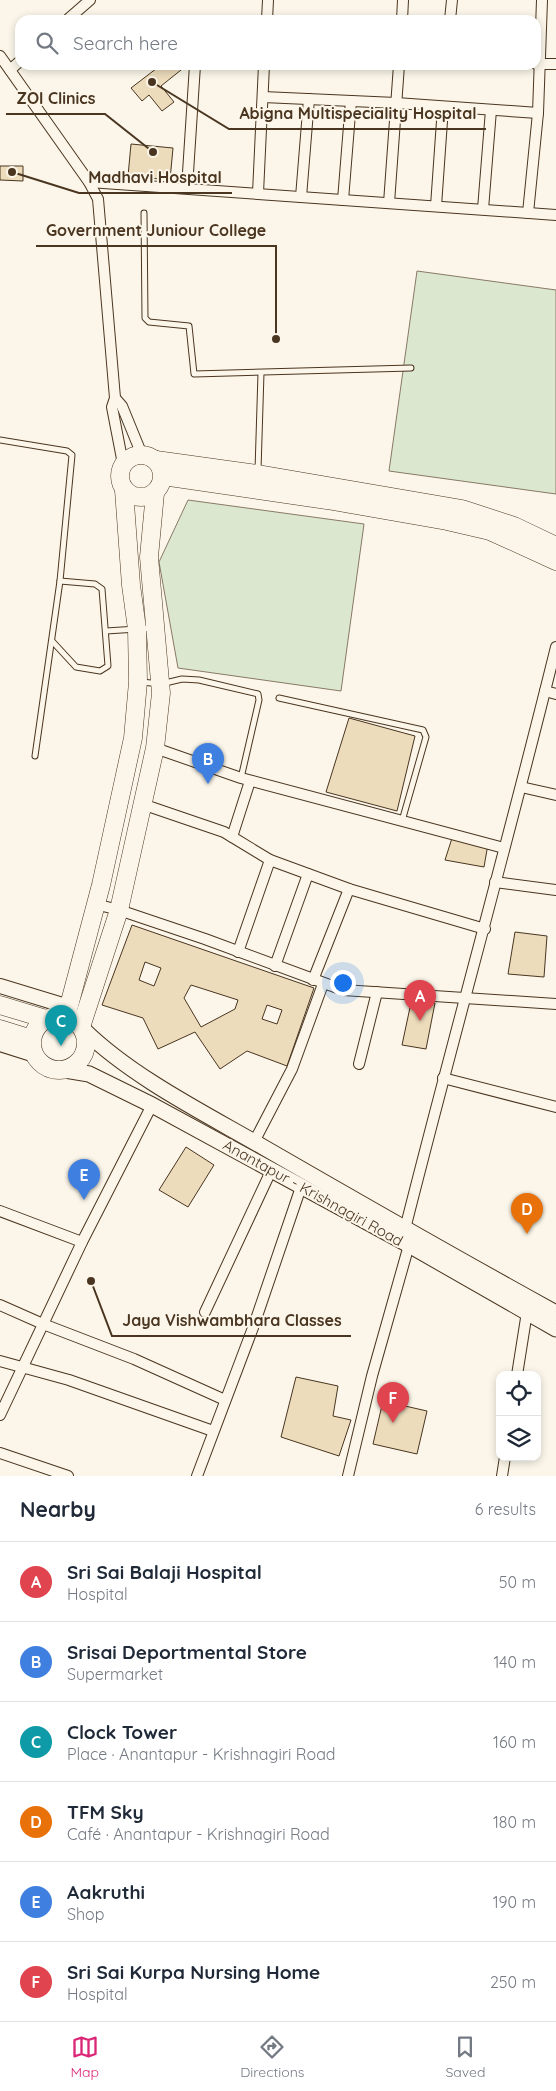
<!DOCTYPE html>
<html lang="en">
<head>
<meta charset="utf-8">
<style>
  body { margin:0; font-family:Quicksand,sans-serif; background:#f6f6f7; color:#1f2937 }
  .controls { position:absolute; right:15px; bottom:15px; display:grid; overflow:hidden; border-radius:10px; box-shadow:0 2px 8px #0003 }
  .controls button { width:45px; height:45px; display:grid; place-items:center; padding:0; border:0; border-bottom:1px solid #e0e1e3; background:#fff; color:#1f2937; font:25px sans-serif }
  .you { position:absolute; left:342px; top:982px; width:18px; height:18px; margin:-12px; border:4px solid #fff; border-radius:50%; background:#1a73e8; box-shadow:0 0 0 8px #1a73e833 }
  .badge { display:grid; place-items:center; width:32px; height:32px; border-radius:50%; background:#db2777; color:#fff; font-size:16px; font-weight:700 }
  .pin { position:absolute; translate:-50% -41px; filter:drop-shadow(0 1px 2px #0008) }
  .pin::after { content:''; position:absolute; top:26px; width:18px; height:15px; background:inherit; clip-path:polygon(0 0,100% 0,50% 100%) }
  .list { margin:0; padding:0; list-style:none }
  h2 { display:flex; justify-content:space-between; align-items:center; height:65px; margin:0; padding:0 20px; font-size:21px }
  h2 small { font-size:16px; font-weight:400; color:#747a83 }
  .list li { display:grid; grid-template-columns:32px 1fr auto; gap:15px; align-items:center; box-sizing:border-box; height:80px; padding:0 20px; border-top:1px solid #e0e1e3 }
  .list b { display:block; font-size:19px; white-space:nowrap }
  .list p { margin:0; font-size:16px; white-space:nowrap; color:#747a83 }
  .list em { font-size:16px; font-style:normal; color:#747a83 }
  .icon { flex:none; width:28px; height:28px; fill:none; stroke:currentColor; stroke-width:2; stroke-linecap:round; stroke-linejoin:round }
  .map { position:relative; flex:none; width:556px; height:1476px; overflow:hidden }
  .search { position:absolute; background:#fff; box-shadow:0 2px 8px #0003; left:15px; right:15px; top:15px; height:55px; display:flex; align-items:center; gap:12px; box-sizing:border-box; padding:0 18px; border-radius:15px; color:#747a83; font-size:19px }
  .sheet { height:545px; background:#fff }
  nav { display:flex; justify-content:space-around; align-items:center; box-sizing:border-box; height:70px; border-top:1px solid #e0e1e3; background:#fff; font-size:14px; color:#747a83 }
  nav a { display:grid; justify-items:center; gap:2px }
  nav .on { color:#db2777 }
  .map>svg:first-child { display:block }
</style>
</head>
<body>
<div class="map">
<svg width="556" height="1476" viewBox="0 0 556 1476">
  <rect width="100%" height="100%" fill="#fbf6e9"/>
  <g fill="#dce7d0" stroke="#887966">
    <path d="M417,271L556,290V494L389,471Z"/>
    <path d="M188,500L364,524L341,691L178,668L159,562Z"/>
  </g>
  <g fill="#ecdcbc" stroke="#4a3520" fill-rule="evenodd">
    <path d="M161,65L186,66L161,86L174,102L162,111L149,95L142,101L131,88Z"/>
    <path d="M131,144L173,148L170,180L128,176Z"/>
    <path d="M0,166H23V181L0,180Z"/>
    <path d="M349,718L415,736L397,811L326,792Z"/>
    <path d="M453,835L488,844L484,867L445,860Z"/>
    <path d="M132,925L314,988L287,1066L247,1051L220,1069L195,1032L158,1049L143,1018L102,1005ZM145,962L161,968L154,986L139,980ZM191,985L238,1000L235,1009L201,1027L184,998ZM267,1005L282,1010L277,1024L262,1019Z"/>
    <path d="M515,932L547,936L544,977L508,974Z"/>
    <path d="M412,998L435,1003L426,1049L402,1045Z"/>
    <path d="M186,1147L214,1165L188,1207L159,1190Z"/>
    <path d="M296,1377L338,1386L333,1416L351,1420L339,1456L281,1437Z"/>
    <path d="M383,1401L427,1411L417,1454L373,1444Z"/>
  </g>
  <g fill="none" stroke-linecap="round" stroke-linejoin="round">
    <g stroke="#4a3520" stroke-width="7">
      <g id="service">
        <path d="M144,213L145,318L149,322L189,326L194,374L411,368"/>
        <path d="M0,440L67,451L72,455L60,581L35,756"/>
        <path d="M258,470L261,373"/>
        <path d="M106,631L153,628"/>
        <path d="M52,641L76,667L100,671L108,666L102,589L95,584L60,581"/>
        <path d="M141,682L161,684L182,679L199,680L258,694L259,700L241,778"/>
        <path d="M279,698L423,730L426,737L402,821"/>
      </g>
    </g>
    <g stroke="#4a3520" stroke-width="12">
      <g id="minor">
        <path d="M67,20L90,0"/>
        <path d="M267,20L268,0"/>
        <path d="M402,20L403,0"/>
        <path d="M450,20L452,0"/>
        <path d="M0,56L89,182L98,199L115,398L112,407L123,464"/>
        <path d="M536,64H556"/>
        <path d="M10,70L20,61"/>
        <path d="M263,97L396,103L538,113"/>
        <path d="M89,182L556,215"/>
        <path d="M187,188L195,65"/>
        <path d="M258,193L264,65"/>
        <path d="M301,197L309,99"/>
        <path d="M343,200L351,101"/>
        <path d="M389,203L399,65"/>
        <path d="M436,206L443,107"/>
        <path d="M483,209L491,110"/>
        <path d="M528,213L538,113L542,0"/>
        <path d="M115,398L122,406L142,455"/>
        <path d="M545,691L556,694"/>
        <path d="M155,748L241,778L504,848"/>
        <path d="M521,787L556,795"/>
        <path d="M142,804L224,832L270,860L349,889L485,929"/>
        <path d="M232,837L250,781"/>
        <path d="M495,882L556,890"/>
        <path d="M95,904L119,910L205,939L343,990L556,1004"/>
        <path d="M238,952L270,860"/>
        <path d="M275,966L308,874"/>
        <path d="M313,980L349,889"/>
        <path d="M359,1064L377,992"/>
        <path d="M443,1078L556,1107"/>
        <path d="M254,1142L292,1069L323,984"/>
        <path d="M0,1211L82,1242"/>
        <path d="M405,1229C454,1035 508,842 556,647"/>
        <path d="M0,1305L43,1324L134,1359L225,1400"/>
        <path d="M205,1312L271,1171"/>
        <path d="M0,1361L69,1380L213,1431"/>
        <path d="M517,1375L527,1312"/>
        <path d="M0,1415L82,1242L152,1105"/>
        <path d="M0,1453L68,1476"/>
        <path d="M197,1476L254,1325L301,1187"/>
        <path d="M348,1476L372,1376L409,1245"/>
        <path d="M502,1476L505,1457"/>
      </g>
    </g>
    <g stroke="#4a3520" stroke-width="16">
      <g id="tertiary">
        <path d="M0,986L69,1007"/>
        <path d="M0,1044L35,1055"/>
      </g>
    </g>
    <g stroke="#4a3520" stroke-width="17">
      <g id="secondary">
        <path d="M84,1030C132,1077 204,1113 263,1147C360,1203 458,1259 556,1313"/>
        <path d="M65,1070L89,1074L152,1105L409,1245L556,1329"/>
      </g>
    </g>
    <g stroke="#4a3520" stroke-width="19">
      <g id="trunk">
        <circle cx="141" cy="476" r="21"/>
        <path d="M156,460L258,474L462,509L514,526L556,546"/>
        <path d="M163,476L327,500L447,521L490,531L556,561"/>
        <path d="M0,1005L46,1019"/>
        <circle cx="59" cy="1043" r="27"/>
        <path d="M66,1017L101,885L133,738L138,682L137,629L131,585L124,490"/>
        <path d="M81,1027L119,910L155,748L161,693L149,557L155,493"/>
        <path d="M0,1029L32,1039"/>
      </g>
    </g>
    <use href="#service" stroke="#fbf6e9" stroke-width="5"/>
    <use href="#minor" stroke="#fbf6e9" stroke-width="10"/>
    <use href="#tertiary" stroke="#fbf6e9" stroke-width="14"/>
    <use href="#secondary" stroke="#fbf6e9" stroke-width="15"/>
    <use href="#trunk" stroke="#fbf6e9" stroke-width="18"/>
  </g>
  <g text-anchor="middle" stroke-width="4" stroke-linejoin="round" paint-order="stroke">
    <g font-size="15" fill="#4a3520" stroke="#fbf6e9">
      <text transform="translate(313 1193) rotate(29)" y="5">Anantapur - Krishnagiri Road</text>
    </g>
  </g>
  <path fill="none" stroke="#4a3520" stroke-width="2" d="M153 152L105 114H6M152 82L229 129H486M12 172L79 193H232M276 339L276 246H36M91 1281L112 1336H351"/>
  <g fill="#4a3520" stroke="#fbf6e9" stroke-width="2">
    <circle cx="153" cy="152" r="5"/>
    <circle cx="152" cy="82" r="5"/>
    <circle cx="12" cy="172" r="5"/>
    <circle cx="276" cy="339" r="5"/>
    <circle cx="91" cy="1281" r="5"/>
  </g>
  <g font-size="16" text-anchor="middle" font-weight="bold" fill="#4a3520" stroke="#fbf6e9" stroke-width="4" stroke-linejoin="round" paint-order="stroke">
    <text x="56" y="104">ZOI Clinics</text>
    <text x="358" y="119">Abigna Multispeciality Hospital</text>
    <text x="155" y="183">Madhavi Hospital</text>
    <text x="156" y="236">Government Juniour College</text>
    <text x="232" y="1326">Jaya Vishwambhara Classes</text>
  </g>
</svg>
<div class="controls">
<button><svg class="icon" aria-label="locate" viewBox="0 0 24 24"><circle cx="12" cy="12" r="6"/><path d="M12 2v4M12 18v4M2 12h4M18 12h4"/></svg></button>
<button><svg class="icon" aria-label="layers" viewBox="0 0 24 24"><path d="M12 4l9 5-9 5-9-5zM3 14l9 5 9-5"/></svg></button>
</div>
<div class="you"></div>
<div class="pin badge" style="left:420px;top:1021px;background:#e0444e">A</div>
<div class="pin badge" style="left:208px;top:784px;background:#3f7fe0">B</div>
<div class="pin badge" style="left:61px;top:1046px;background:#0f9aa8">C</div>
<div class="pin badge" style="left:527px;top:1234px;background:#e8710a">D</div>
<div class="pin badge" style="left:84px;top:1200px;background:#3f7fe0">E</div>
<div class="pin badge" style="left:393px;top:1423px;background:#e0444e">F</div>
<div class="search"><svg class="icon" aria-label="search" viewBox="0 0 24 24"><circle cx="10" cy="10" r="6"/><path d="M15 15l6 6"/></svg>Search here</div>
</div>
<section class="sheet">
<h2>Nearby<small>6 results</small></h2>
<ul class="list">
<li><span class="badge" style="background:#e0444e">A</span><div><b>Sri Sai Balaji Hospital</b><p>Hospital</p></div><em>50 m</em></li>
<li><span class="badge" style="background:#3f7fe0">B</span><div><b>Srisai Deportmental Store</b><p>Supermarket</p></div><em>140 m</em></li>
<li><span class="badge" style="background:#0f9aa8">C</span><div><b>Clock Tower</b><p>Place · Anantapur - Krishnagiri Road</p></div><em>160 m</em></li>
<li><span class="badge" style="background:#e8710a">D</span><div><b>TFM Sky</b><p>Café · Anantapur - Krishnagiri Road</p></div><em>180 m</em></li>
<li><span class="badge" style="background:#3f7fe0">E</span><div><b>Aakruthi</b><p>Shop</p></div><em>190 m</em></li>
<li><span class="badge" style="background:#e0444e">F</span><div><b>Sri Sai Kurpa Nursing Home</b><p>Hospital</p></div><em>250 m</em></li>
</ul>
</section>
<nav>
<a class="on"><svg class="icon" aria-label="map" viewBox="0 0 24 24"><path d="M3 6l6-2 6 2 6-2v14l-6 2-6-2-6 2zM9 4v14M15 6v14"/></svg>Map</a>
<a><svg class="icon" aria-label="directions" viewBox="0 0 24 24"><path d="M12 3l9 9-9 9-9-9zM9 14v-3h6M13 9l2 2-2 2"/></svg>Directions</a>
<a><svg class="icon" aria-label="saved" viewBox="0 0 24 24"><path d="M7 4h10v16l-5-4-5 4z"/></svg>Saved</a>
</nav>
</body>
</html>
